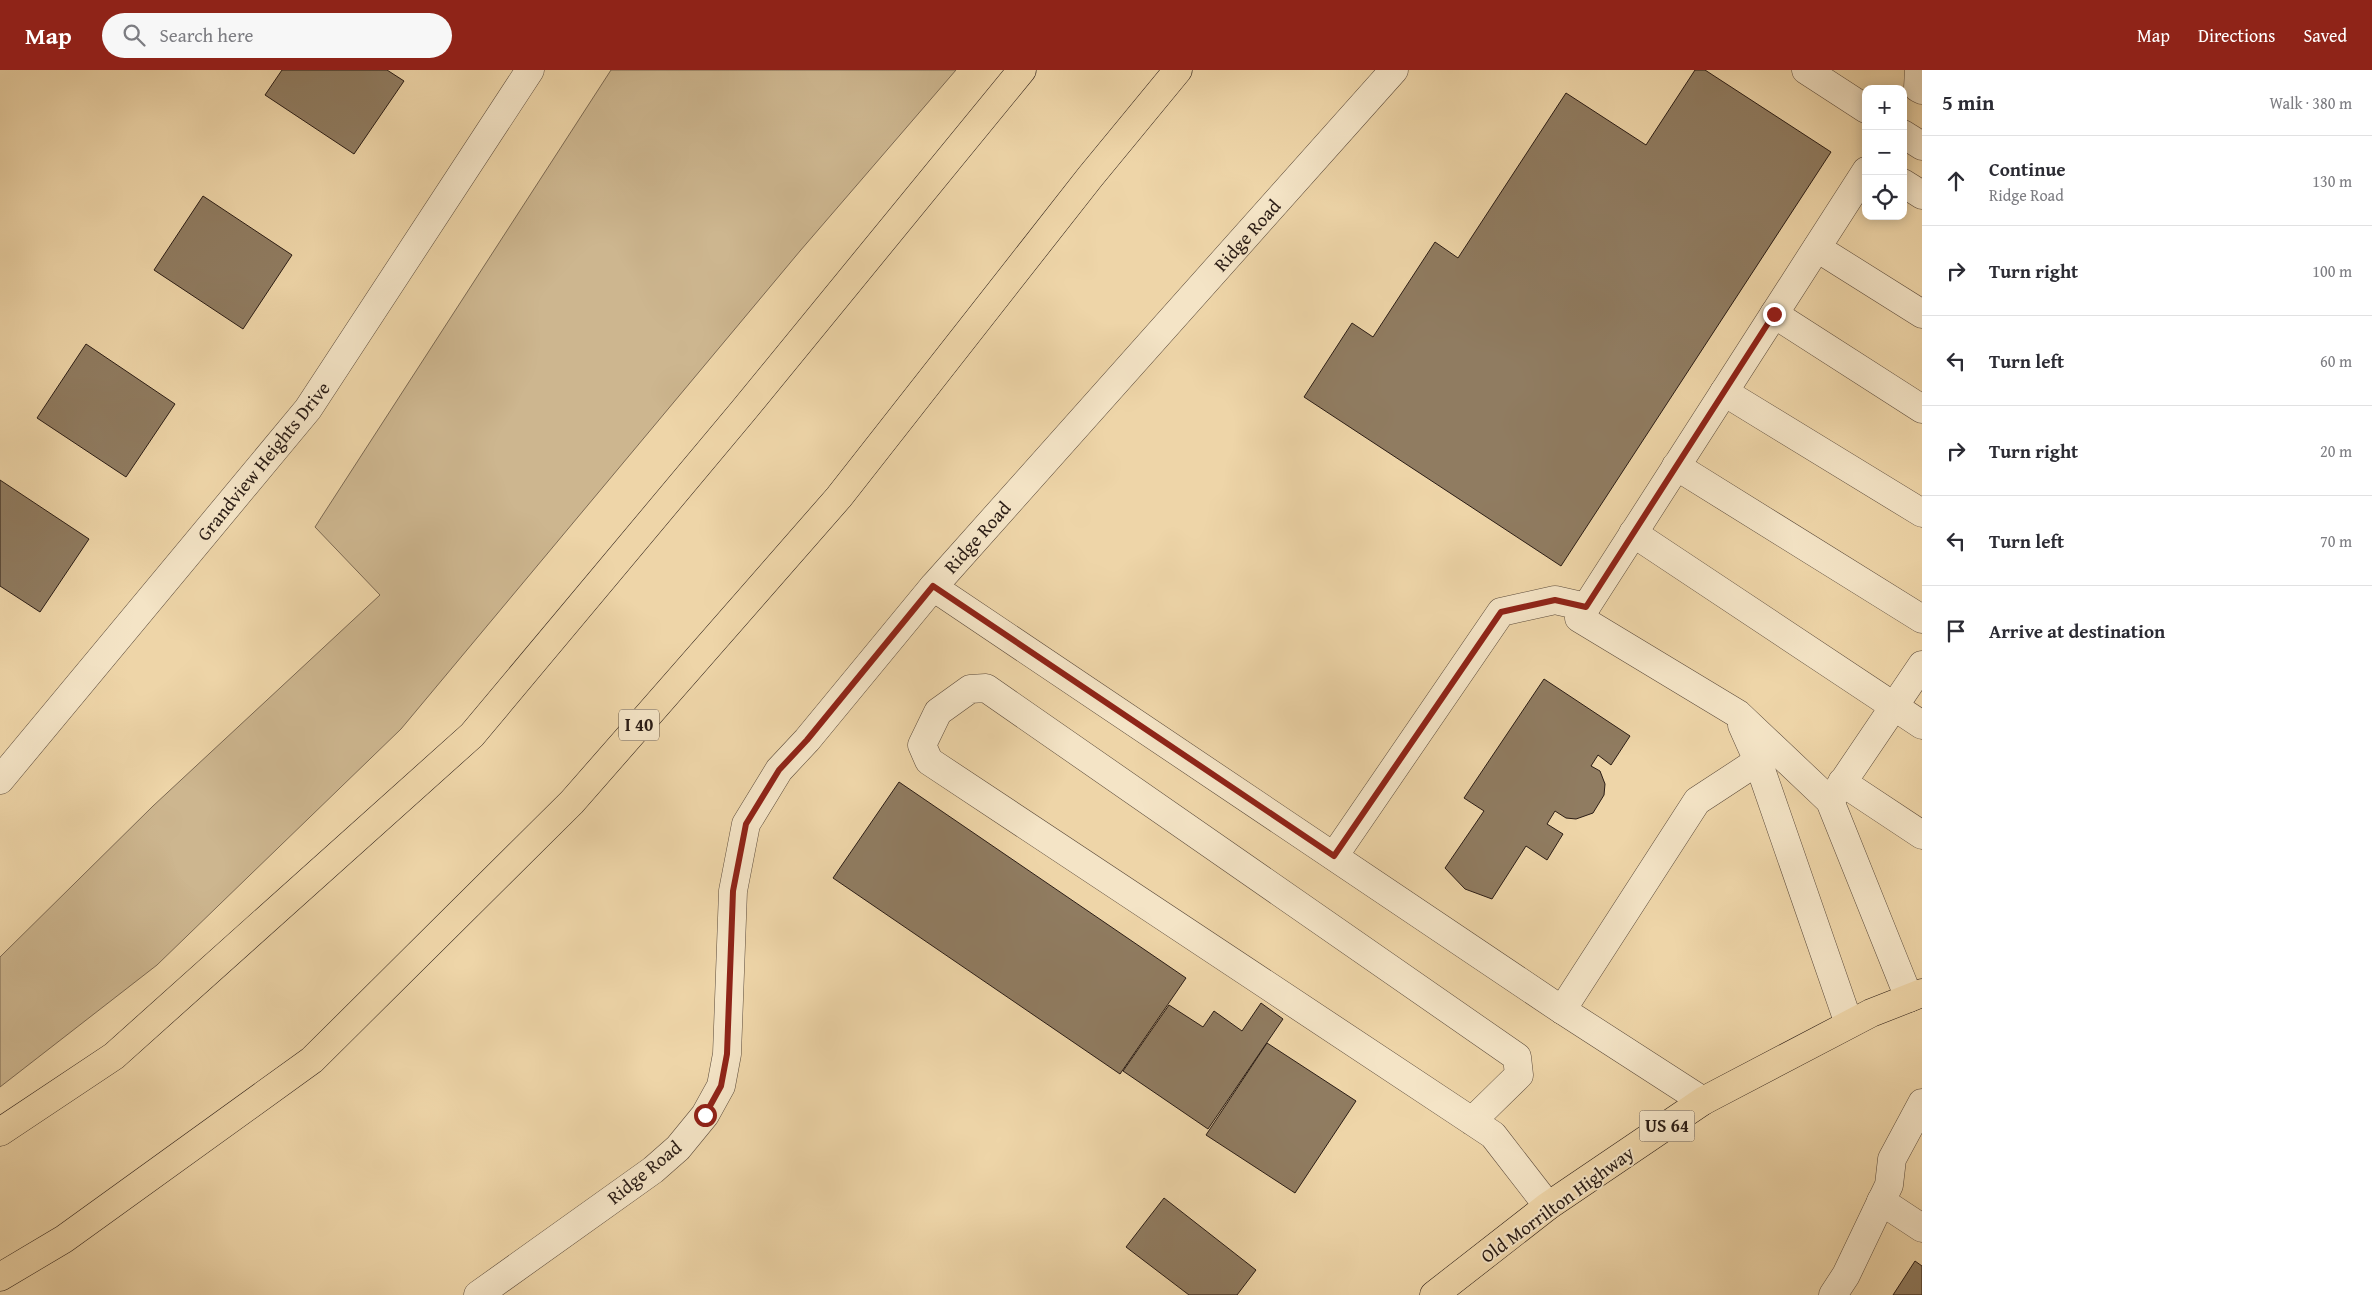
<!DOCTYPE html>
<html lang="en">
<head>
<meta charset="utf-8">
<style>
  body { margin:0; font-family:"Gentium Book Plus",serif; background:#f7f7f7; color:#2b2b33 }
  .controls { position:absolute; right:15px; top:15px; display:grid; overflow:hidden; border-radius:10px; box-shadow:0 2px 12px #0003 }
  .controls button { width:45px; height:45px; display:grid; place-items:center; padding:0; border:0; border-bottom:1px solid #e1e1e2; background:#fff; color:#2b2b33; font:25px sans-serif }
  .stop { position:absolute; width:15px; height:15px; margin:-11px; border:4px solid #8f2418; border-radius:50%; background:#fff }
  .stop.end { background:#8f2418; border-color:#fff; box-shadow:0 1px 5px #0008 }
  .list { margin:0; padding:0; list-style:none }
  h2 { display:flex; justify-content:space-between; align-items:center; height:65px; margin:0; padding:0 20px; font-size:21px }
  h2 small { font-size:16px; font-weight:400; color:#7c7c81 }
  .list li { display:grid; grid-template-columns:32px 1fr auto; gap:15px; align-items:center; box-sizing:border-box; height:90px; padding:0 20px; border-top:1px solid #e1e1e2 }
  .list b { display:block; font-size:19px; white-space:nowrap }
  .list p { margin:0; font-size:16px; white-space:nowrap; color:#7c7c81 }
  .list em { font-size:16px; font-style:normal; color:#7c7c81 }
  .icon { flex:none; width:28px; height:28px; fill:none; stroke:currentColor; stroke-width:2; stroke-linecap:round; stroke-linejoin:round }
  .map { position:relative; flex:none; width:1922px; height:1225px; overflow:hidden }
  header { display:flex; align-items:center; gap:30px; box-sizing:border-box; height:70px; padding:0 25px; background:#8f2418; color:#fff }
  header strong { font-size:24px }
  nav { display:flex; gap:28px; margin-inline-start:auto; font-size:18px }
  .search { width:350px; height:45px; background:#f7f7f7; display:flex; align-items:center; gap:12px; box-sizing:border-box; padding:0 18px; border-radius:28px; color:#7c7c81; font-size:19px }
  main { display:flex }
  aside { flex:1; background:#fff }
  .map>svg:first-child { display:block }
</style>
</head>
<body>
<header>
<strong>Map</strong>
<div class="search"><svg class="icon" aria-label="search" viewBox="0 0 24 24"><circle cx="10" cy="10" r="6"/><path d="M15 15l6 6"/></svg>Search here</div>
<nav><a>Map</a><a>Directions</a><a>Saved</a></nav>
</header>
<main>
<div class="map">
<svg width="1922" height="1225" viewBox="0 0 1922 1225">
  <rect width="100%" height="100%" fill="#eed5a8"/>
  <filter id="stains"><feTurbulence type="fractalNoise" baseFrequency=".004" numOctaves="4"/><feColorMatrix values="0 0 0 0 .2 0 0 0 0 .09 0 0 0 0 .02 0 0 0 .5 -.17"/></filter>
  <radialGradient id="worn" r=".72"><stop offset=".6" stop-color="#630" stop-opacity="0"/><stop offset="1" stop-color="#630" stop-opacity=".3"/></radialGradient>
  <path fill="#cdb68f" stroke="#7c6952" d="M611,0H956L800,181L401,659L157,895L0,1017V887L153,736L380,525L315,457Z"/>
  <g fill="#907c61" stroke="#2a1c15">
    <path d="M282,0H387L404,11L354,84L265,25Z"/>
    <path d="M1695,0H1705L1831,82L1561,496L1304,327L1352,253L1373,267L1435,172L1458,188L1566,23L1646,75Z"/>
    <path d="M203,126L292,185L243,259L154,200Z"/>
    <path d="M86,274L175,334L126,407L37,348Z"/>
    <path d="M0,410L89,469L40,542L0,516Z"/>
    <path d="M1544,609L1630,666L1611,695L1598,685L1591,696L1600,701L1605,714L1604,725L1593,743L1576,749L1566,748L1555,741L1547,754L1563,764L1547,790L1526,776L1492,829L1465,819L1445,798L1484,741L1464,728Z"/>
    <path d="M899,712L1186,908L1120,1004L833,808Z"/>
    <path d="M1261,933L1283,949L1208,1059L1123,1001L1169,935L1203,957L1214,941L1242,961Z"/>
    <path d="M1267,973L1356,1031L1295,1123L1206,1065Z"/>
    <path d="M1164,1128L1256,1200L1237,1225H1189L1126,1177Z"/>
    <path d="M1915,1191L1922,1196V1225H1893Z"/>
  </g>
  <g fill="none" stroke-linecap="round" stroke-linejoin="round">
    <g stroke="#5b4a3a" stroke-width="29">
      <g id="minor">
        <path d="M1806,0L1866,39"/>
        <path d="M1919,0L1918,18L1922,20"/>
        <path d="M1903,64L1922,76"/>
        <path d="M1866,101L1579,548L1738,644L1830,731L1909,928"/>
        <path d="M1903,113L1922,125"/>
        <path d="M1817,178L1922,244"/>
        <path d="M1774,244L1922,339"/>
        <path d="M1724,322L1922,443"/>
        <path d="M1676,396L1922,549"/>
        <path d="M1633,463L1922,655"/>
        <path d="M933,517L1562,940L1703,1031"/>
        <path d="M1742,655L1758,691L1849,954"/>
        <path d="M0,710L308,339L530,0"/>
        <path d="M1842,712L1922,765"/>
        <path d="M1830,731L1922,595"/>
        <path d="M1334,786L1501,542L1555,530L1586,537"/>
        <path d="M1562,940L1697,731L1758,691"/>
        <path d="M1472,1051L1519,1005L1517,987L986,618L970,619L938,642L922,675L929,691L1493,1065L1548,1136"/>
        <path d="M1881,1131L1922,1158"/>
        <path d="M478,1225L653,1100L678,1078L705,1045L721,1016L727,984L733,821L746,754L779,700L807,670L933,517L1394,0"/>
        <path d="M1833,1225L1846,1205L1889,1115L1892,1089L1922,1033"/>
      </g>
    </g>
    <g stroke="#2a1c15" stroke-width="29">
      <path id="major" d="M1434,1225L1548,1136L1703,1031L1871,943L1922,923"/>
    </g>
    <g stroke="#2a1c15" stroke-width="29">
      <g id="highway">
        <path d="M0,1062L114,986L472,665L743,341L1022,0"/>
        <path d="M0,1207L64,1169L312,990L572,732L839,427L1090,107L1178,0"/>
      </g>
    </g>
    <use href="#minor" stroke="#f4e4c6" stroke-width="28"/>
    <use href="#major" stroke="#eed5a8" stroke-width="28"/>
    <use href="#highway" stroke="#eed5a8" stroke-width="28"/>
  </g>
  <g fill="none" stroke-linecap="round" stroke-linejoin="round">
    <path stroke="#8f2418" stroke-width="6" d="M705,1045L721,1016L727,984L733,821L746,754L779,700L807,670L933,516L1334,786L1501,542L1555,530L1586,537L1774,244"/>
  </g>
  <g text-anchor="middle" stroke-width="4" stroke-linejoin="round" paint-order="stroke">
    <g fill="#f4e4c6" stroke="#67584a" stroke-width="1">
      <rect x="619" y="639.5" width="40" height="31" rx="4"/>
      <rect x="1639.5" y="1040.5" width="55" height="31" rx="4"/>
    </g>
    <g font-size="18" font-weight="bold" fill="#2a1c15">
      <text x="639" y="661">I 40</text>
      <text x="1667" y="1062">US 64</text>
    </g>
    <g font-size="19" fill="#2a1c15" stroke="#f4e4c6">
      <text transform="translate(1247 165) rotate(-48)" y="7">Ridge Road</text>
      <text transform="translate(263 391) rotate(-51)" y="7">Grandview Heights Drive</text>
      <text transform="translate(977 467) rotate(-48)" y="7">Ridge Road</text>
      <text transform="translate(644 1102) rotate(-39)" y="7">Ridge Road</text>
      <text transform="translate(1557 1134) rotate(-36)" y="7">Old Morrilton Highway</text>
    </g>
  </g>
  <rect width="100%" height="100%" filter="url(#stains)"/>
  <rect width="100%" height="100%" fill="url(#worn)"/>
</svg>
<div class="controls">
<button>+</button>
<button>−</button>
<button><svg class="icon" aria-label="locate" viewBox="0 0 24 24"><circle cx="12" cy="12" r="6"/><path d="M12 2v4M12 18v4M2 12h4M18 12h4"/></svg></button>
</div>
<div class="stop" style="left:705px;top:1045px"></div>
<div class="stop end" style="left:1774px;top:244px"></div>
</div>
<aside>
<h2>5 min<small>Walk · 380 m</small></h2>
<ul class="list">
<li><svg class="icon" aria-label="ahead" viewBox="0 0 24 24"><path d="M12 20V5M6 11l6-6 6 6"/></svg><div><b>Continue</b><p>Ridge Road</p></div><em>130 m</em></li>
<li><svg class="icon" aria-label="right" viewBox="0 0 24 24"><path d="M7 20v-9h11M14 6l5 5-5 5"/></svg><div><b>Turn right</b></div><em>100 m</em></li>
<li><svg class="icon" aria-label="left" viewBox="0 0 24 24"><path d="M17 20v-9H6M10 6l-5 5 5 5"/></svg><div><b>Turn left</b></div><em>60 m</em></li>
<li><svg class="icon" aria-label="right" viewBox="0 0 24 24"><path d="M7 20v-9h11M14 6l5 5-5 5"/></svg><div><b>Turn right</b></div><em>20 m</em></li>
<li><svg class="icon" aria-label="left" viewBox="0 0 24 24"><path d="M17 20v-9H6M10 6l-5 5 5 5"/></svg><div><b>Turn left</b></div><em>70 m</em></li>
<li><svg class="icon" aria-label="arrive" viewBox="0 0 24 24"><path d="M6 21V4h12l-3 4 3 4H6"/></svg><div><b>Arrive at destination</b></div></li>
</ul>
</aside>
</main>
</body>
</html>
